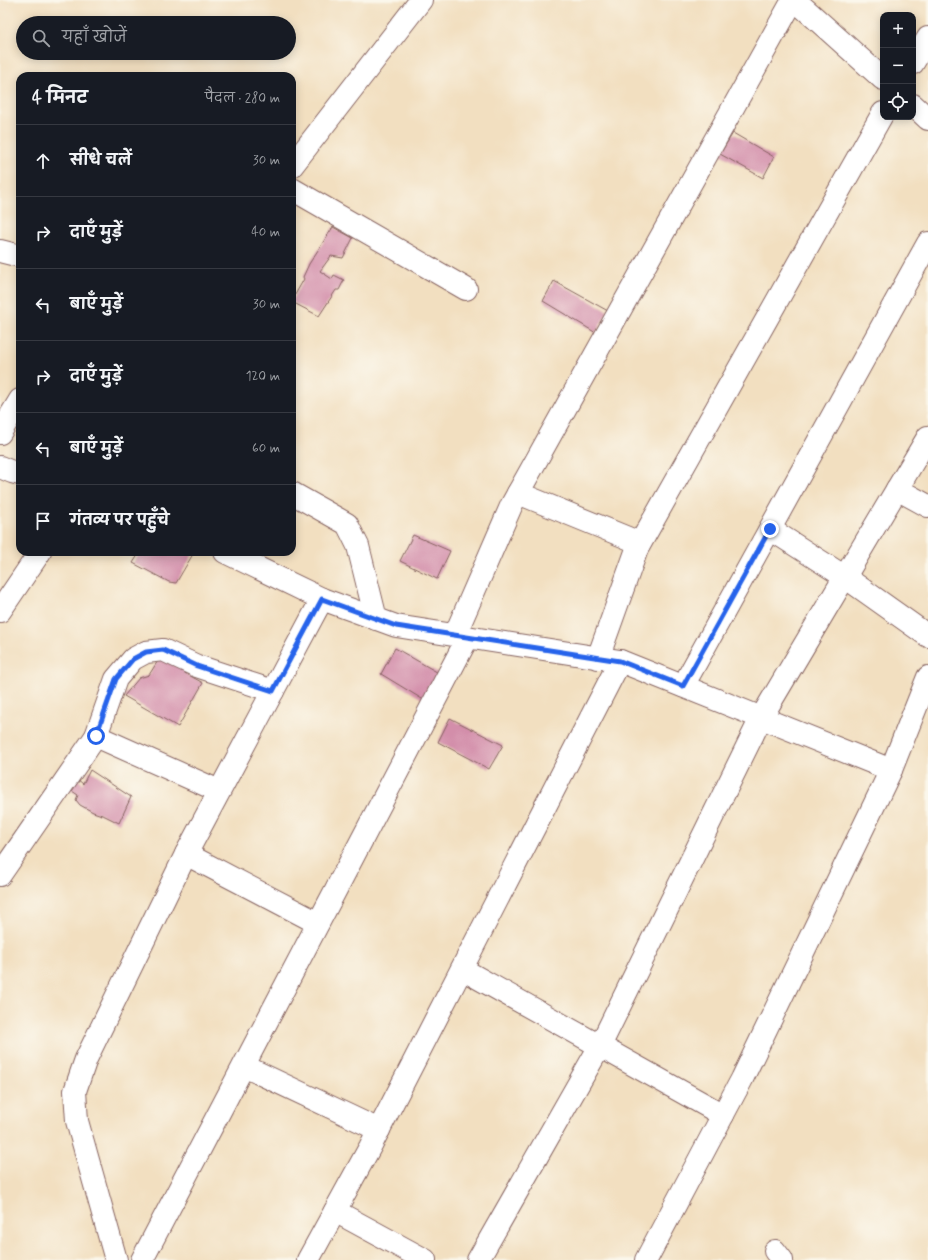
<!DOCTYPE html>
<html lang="hi">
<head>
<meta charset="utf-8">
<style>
  body { margin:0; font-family:Mynerve,"Playpen Sans Deva",sans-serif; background:#242831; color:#f1f3f6 }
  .controls { position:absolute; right:12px; top:12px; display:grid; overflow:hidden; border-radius:8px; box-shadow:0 2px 10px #0003 }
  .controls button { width:36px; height:36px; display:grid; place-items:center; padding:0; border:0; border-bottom:1px solid #363941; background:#171b24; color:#f1f3f6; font:20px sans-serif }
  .stop { position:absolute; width:12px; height:12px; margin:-9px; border:3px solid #2563eb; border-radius:50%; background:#fff }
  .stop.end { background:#2563eb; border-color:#fff; box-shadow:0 1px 4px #0008 }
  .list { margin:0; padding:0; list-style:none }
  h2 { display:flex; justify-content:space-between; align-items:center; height:52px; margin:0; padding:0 16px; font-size:17px }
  h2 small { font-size:13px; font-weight:400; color:#9ea1a6 }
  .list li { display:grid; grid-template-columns:26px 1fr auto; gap:12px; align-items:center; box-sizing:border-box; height:72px; padding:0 16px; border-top:1px solid #363941 }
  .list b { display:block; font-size:15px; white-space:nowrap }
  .list em { font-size:13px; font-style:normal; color:#9ea1a6 }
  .icon { flex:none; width:22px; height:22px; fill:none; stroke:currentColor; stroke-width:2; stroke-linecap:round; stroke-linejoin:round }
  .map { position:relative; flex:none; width:928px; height:1260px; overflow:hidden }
  .search { position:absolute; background:#171b24; box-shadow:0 2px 10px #0003; left:16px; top:16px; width:280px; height:44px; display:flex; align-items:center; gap:10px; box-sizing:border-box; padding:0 14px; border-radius:22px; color:#9ea1a6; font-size:15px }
  .panel { position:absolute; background:#171b24; box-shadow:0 2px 10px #0003; left:16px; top:72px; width:280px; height:484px; border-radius:12px }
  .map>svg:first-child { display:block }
</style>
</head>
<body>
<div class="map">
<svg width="928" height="1260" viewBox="0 0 928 1260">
  <rect width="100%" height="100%" fill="#fbf7ec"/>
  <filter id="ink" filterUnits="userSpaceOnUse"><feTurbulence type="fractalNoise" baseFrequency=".025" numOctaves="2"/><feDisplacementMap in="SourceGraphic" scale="8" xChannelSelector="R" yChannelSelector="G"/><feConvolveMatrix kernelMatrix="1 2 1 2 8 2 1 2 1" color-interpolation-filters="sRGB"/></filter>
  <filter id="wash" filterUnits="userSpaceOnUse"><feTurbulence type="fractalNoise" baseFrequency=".012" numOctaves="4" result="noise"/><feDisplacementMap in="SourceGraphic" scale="16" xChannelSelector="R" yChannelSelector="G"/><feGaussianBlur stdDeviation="0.9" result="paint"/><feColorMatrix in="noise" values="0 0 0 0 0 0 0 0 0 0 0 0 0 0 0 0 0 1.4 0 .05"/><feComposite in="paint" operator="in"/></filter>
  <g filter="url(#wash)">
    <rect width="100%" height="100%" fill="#f2dfc0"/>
    <g id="blocks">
      <g fill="#d38eaa">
        <path d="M733,133L774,157L763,178L720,154Z"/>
        <path d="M333,227L353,238L343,258L331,256L320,271L332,279L334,275L344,280L339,290H336L319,316L292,302V300L304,279L303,277L309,264Z"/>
        <path d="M554,281L608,311L596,333L543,301Z"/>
        <path d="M413,535L450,551L437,579L400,561Z"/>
        <path d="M140,552H193V554L176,583L169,582L133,563Z"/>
        <path d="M395,648L442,675L427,702L381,674Z"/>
        <path d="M161,656L191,672L185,673L203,683L178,727L124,696L139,678L149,675Z"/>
        <path d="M450,718L503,745L489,769L438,742Z"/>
        <path d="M90,770L131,797L119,823L105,816L93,812L80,805L76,800L78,795L69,789L76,778L83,784Z"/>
      </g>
    </g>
  </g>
  <g filter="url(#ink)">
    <use href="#blocks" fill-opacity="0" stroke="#85625f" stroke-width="1"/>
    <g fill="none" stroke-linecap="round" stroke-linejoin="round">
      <g stroke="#85625f" stroke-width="24">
        <g id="minor">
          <path d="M795,0L883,79"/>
          <path d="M913,63L928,38"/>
          <path d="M913,105L928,119"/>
          <path d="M292,166L421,0"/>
          <path d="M292,189L466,289"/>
          <path d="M0,251L20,256"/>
          <path d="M0,433L20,400"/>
          <path d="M0,467L12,472L20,474"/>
          <path d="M897,489L928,506"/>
          <path d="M292,493L347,524L358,546L376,619"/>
          <path d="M518,493L640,543"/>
          <path d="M770,529L845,577L928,636"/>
          <path d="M225,552L322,599L396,626L620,661L370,1147L308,1260"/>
          <path d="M0,611L40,552"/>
          <path d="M455,635L512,504L793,0"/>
          <path d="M598,658L637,549L883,113"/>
          <path d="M620,661L891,770L742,1079L646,1260"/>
          <path d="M683,686L928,243"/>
          <path d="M96,736L219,791"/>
          <path d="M891,770L928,677"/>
          <path d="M186,854L318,923"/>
          <path d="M0,875L96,736L116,679L133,659L146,652L163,650L197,666L273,691"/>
          <path d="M462,969L723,1115"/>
          <path d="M244,1066L379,1130"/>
          <path d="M335,1211L425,1260"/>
          <path d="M775,1251L782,1260"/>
          <path d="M116,1260L77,1121L75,1091L86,1059L186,854L322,599"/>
          <path d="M142,1260L468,637"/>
          <path d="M478,1260L600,1046L761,718L928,437"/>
        </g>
      </g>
      <use href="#minor" stroke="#fff" stroke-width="22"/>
    </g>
  </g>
  <g fill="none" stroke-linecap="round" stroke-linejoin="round" filter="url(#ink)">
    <path stroke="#2563eb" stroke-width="5" d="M96,736L116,679L133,659L146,652L163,650L197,666L273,691L322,599L396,626L620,661L683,686L770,529"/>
  </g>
</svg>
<div class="controls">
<button>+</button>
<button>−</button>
<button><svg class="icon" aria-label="locate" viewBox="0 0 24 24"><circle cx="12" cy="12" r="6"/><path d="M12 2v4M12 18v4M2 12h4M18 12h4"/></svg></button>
</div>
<div class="stop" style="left:96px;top:736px"></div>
<div class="stop end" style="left:770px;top:529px"></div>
<div class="search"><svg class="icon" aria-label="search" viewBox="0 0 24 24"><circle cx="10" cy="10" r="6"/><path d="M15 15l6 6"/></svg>यहाँ खोजें</div>
<section class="panel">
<h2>4 मिनट<small>पैदल · 280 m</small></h2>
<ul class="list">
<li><svg class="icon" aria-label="ahead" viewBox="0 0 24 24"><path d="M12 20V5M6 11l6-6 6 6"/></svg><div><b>सीधे चलें</b></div><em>30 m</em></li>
<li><svg class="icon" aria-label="right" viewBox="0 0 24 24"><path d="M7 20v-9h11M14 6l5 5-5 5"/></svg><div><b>दाएँ मुड़ें</b></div><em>40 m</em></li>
<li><svg class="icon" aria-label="left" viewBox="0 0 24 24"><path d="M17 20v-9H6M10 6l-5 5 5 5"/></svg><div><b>बाएँ मुड़ें</b></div><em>30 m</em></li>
<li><svg class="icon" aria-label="right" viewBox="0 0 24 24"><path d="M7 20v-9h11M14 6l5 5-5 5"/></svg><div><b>दाएँ मुड़ें</b></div><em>120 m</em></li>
<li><svg class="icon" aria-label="left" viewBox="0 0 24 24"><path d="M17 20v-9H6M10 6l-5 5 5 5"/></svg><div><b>बाएँ मुड़ें</b></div><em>60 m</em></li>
<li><svg class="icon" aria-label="arrive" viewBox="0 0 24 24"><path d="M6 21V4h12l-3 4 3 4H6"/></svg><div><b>गंतव्य पर पहुँचे</b></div></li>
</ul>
</section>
</div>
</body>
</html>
